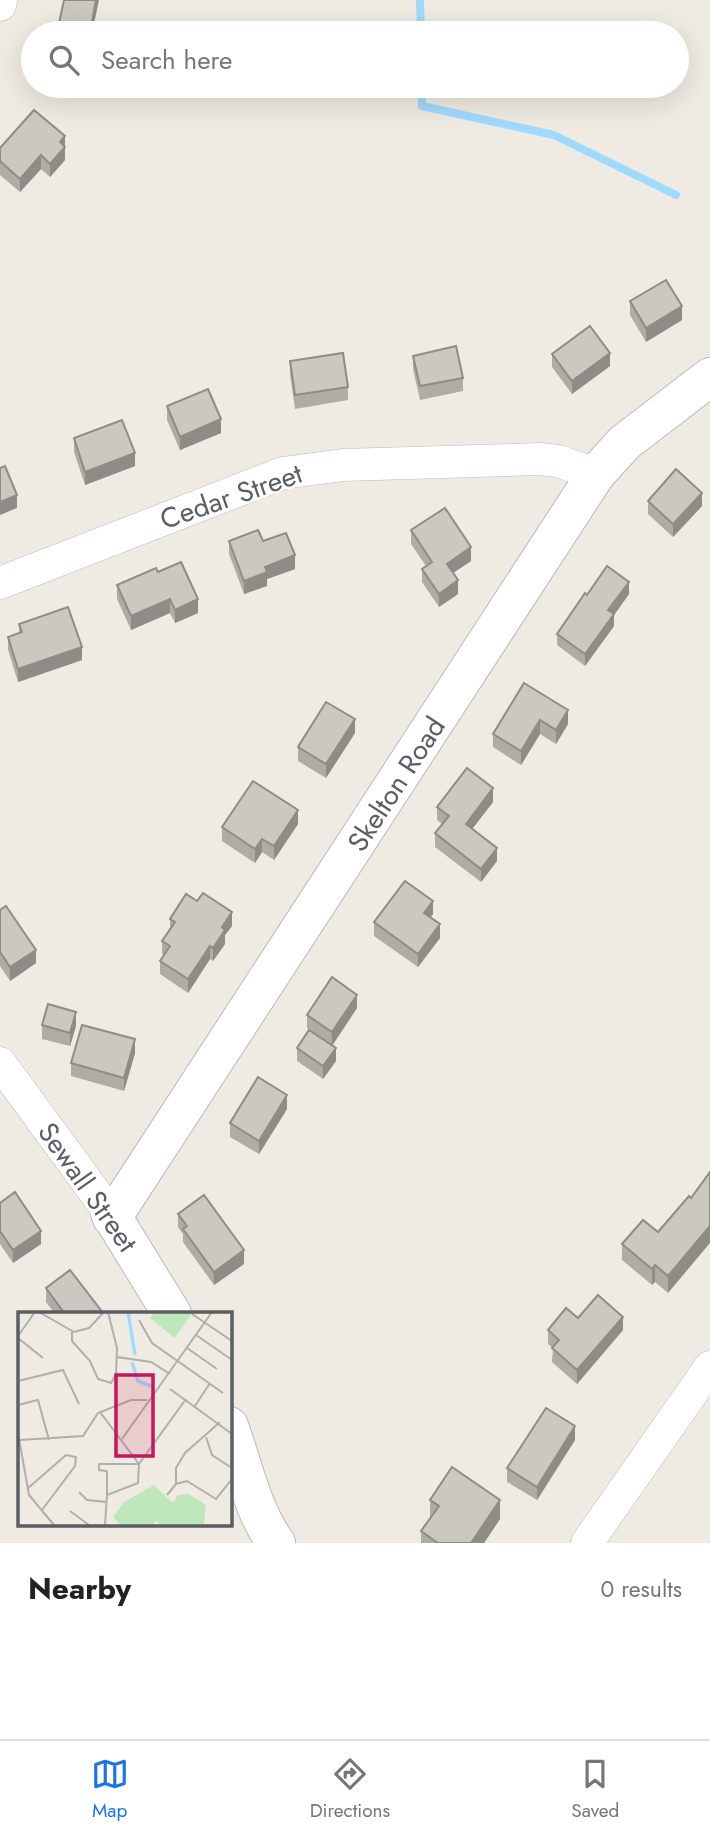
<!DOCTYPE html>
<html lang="en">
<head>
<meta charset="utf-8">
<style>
  body { margin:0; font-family:Jost,sans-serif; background:#f6f6f6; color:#222 }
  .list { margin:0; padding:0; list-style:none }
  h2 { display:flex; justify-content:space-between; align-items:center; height:91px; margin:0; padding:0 28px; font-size:30px }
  h2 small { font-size:23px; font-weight:400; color:#767676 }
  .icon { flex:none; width:38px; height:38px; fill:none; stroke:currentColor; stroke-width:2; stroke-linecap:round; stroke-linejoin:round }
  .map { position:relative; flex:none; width:710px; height:1543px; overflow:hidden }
  .search { position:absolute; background:#fff; box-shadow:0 7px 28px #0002; left:21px; right:21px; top:21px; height:77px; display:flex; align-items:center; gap:18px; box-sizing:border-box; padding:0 24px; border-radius:38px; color:#767676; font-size:26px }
  .sheet { height:196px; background:#fff }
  nav { display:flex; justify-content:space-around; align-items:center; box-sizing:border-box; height:98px; border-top:2px solid #e0e0e0; background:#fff; font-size:19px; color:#767676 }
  nav a { display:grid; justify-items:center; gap:4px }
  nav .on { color:#1a73e8 }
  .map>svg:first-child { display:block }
</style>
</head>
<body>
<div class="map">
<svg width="710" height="1543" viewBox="0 0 710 1543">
  <rect width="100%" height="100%" fill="#efebe2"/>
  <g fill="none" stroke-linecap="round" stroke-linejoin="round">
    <g stroke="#a1daff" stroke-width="8">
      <path d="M420,0L421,33"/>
      <path d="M422,86V106L554,135L676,195"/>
    </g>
    <g stroke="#b7bbc0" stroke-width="33">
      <g id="minor">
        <path d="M0,5L1,0"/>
        <path d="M0,583L283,473L343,465L540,459L558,461L596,474"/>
        <path d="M0,1063L110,1213"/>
        <path d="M587,1543L710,1367"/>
      </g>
    </g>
    <g stroke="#b7bbc0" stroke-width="40">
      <g id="tertiary">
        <path d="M110,1213L172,1314"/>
        <path d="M112,1218L596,474L624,443L710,377"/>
        <path d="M229,1426C243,1464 252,1510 276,1543"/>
      </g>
    </g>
    <use href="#minor" stroke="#fff" stroke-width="32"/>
    <use href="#tertiary" stroke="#fff" stroke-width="38"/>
  </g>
  <g fill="#afaca6">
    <path d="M65,146V160L50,177L41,169L20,192L0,175V148Z"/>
    <path d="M630,301L682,320L646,342L630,315Z"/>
    <path d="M552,354L610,366L572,394L552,367Z"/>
    <path d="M413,356L463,378V391L420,400L413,369Z"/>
    <path d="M290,361L348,387V400L295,409L290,374Z"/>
    <path d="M167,406L221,433L180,450L167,420Z"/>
    <path d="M74,438L135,466L85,485L74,452Z"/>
    <path d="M648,501L702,506L673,537L648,514Z"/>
    <path d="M411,530L471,561L453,573L458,594L439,607L422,582V569L426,566L411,544Z"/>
    <path d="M229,541H263L295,569L267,579V586L244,594L229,554Z"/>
    <path d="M158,572L198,613L175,623L170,613L131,630L117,599V585Z"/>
    <path d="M629,594L614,615V626L585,666L557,645V634L587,595Z"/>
    <path d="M19,624L82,660L18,682L8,650V637L19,633Z"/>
    <path d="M524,683L568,724L556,744L540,734L521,765L493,747V734Z"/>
    <path d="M355,733L326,778L298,761V747Z"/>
    <path d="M493,802L472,829L497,861L481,882L435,847V833L442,824L437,820V807Z"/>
    <path d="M298,824L274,860L262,852L255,863L222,841V827Z"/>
    <path d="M0,910L36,963L10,981L0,966Z"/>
    <path d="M433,914L430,918L440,938L418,967L374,936V922Z"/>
    <path d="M170,919L232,926L225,935V944L213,961L210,959L188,993L160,974V961L164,955L162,954V941L170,929Z"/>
    <path d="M357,1008L332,1045L336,1061L323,1079L297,1061V1048L314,1033L307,1028V1015Z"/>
    <path d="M42,1025L76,1026L70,1046L42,1039Z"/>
    <path d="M135,1053L124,1091L71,1076V1063Z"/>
    <path d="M287,1109L259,1154L230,1137V1123Z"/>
    <path d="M689,1196L668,1293L655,1282L652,1285L622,1260V1244L658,1232Z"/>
    <path d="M0,1203L41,1244L13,1263L0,1244Z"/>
    <path d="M178,1214L244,1264L214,1285L183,1242V1234L178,1227Z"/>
    <path d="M46,1288L103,1314H55L46,1302Z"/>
    <path d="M578,1318L623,1330L577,1384L552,1362L553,1348L548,1344V1330Z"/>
    <path d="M575,1440L537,1500L507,1482V1468Z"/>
    <path d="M430,1500L500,1519L484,1543H421V1531L430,1518Z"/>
  </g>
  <g fill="#8f8c87">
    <path d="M96,0H99L92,33H90Z"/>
    <path d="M65,136V160L50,177V164L60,142Z"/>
    <path d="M41,155V169L20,192V179Z"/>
    <path d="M682,306V320L646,342V328Z"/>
    <path d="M610,353V366L572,394V381Z"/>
    <path d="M221,419V433L180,450V437Z"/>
    <path d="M135,453V466L85,485V472Z"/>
    <path d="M702,493V506L673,537V524Z"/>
    <path d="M17,495V508L0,515V502Z"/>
    <path d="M471,547V561L447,577V564Z"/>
    <path d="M295,555V569L267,579V586L244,594V581L265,567Z"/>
    <path d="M458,580V594L439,607V594Z"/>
    <path d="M629,582V594L614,615V626L585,666V654L608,610Z"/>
    <path d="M170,599V613L131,630V616Z"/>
    <path d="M198,599V613L175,623V610Z"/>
    <path d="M82,647V660L18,682V669Z"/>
    <path d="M568,710V724L556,744V730Z"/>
    <path d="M355,719V733L326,778V764Z"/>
    <path d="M540,720V734L521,765V751Z"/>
    <path d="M493,788V802L466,837V824Z"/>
    <path d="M298,810V824L274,860V846Z"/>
    <path d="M262,839V852L255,863V849Z"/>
    <path d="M497,848V861L481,882V869Z"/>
    <path d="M433,901V914L424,927V913Z"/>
    <path d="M232,912V926L225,935V944L213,961V948L222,927Z"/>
    <path d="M440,924V938L418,967V954Z"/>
    <path d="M210,946V959L188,993V979Z"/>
    <path d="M36,950V963L10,981V967Z"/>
    <path d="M357,995V1008L332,1046V1032Z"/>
    <path d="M76,1012V1026L70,1046V1033Z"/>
    <path d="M135,1039V1053L124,1091V1078Z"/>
    <path d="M336,1048V1061L323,1079V1066Z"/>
    <path d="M287,1095V1109L259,1154V1141Z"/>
    <path d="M710,1226V1243L668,1293V1276Z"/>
    <path d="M41,1231V1244L13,1263V1250Z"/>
    <path d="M244,1250V1264L214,1285V1272Z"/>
    <path d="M655,1265V1282L652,1285V1269Z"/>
    <path d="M623,1317V1330L577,1384V1370Z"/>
    <path d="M575,1426V1440L537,1500V1487Z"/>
    <path d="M500,1500V1519L484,1543H471Z"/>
  </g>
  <g fill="#ccc8c1" stroke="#8f8c87" stroke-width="2">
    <path d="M64,0H96L90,33H57Z"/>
    <path d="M34,110L65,136L60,142L65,147L50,164L41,155L20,179L0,161V148Z"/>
    <path d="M666,280L682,306L646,328L630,301Z"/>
    <path d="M590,326L610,353L572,381L552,354Z"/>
    <path d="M456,346L463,378L420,386L413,356Z"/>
    <path d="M343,353L348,387L295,395L290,361Z"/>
    <path d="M208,389L221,419L180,437L167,406Z"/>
    <path d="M122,420L135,453L85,472L74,438Z"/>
    <path d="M5,466L17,495L0,502V468Z"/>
    <path d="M676,469L702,493L673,524L648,501Z"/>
    <path d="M445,508L471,547L447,564L458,580L439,594L422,569L432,562L411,530Z"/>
    <path d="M258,530L263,541L286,533L295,555L265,567L267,572L244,581L229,541Z"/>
    <path d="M181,562L198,599L175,610L170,599L131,616L117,585L156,568L158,572Z"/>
    <path d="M607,566L629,582L608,610L614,614L585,654L557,634L585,593L587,595Z"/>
    <path d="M68,607L82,647L18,669L8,637L22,632L19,624Z"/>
    <path d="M524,683L568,710L556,730L540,720L521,751L493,734Z"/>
    <path d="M326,702L355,719L326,764L298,747Z"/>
    <path d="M467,768L493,788L466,824L497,848L481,869L435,833L449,816L437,807Z"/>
    <path d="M253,781L298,810L274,846L262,839L255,849L222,827Z"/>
    <path d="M405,881L433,901L424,913L440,924L418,954L374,922Z"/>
    <path d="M203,893L232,912L222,927L225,930L213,948L210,946L188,979L160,961L170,946L162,941L175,922L170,919L186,894L197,901Z"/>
    <path d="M6,906L36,950L10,967L0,952V910Z"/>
    <path d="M332,977L357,995L332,1032L307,1015Z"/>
    <path d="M48,1004L76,1012L70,1033L42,1025Z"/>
    <path d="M82,1025L135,1039L124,1078L71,1063Z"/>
    <path d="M309,1030L336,1048L323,1066L297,1048Z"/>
    <path d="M258,1077L287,1095L259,1141L230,1123Z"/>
    <path d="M710,1172V1226L668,1276L655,1265L652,1269L622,1244L643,1220L658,1232L689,1196L691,1198Z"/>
    <path d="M15,1192L41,1231L13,1250L0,1231V1203Z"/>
    <path d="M204,1195L244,1250L214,1272L183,1229L187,1226L178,1214Z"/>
    <path d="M70,1270L103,1313L102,1314H65L46,1288Z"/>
    <path d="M598,1295L623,1317L577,1370L552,1348L559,1340L548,1330L566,1308L578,1318Z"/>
    <path d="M546,1408L575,1426L537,1487L507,1468Z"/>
    <path d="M452,1467L500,1500L471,1543H438L421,1531L439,1506L430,1500Z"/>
  </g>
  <g text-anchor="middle" stroke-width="5" stroke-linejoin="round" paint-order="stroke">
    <g font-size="28" fill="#5a5f64" stroke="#fff">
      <text transform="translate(231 496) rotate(-19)" y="10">Cedar Street</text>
      <text transform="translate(396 784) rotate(-57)" y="10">Skelton Road</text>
      <text transform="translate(88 1187) rotate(55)" y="10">Sewall Street</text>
    </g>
  </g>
  <g transform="translate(18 1312)">
    <rect width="214" height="214" fill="#efebe2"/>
    <path d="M136,0L174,1L157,26L132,6ZM136,173L155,191L160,183L171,182L188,193L186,213H143L138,209L135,213H102L95,205L106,190Z" fill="#bee8bc"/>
    <path fill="none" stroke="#a1daff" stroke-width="3.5" d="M110,0L117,43M114,50L120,69L133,74"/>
    <path fill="none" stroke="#afafac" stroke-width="2" d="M21,0L56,20L71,16L86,0M174,2L214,29M121,8L134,31L205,81M54,20V29L72,49L80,67L93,71L98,62L99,36L90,0M178,23L214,48M0,24L17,0M0,26L25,46M169,36L199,57M99,45L133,50L152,62M0,69L45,58L61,92M152,77L214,122M0,93L20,88L31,128M177,94L192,71M82,100L121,152M0,121L11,183L36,213M188,125L194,143L214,156M104,127L194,0M2,128L65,124L80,101L113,88H129M89,159L81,158V152H121M158,172V156L167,141L202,110M9,177L48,143L58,145L57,154L24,198M61,180L69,188L89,190M89,183V159M149,183L158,172L169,169L198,187L214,167M52,199L71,213M87,213L89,183L120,171L121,152L168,87"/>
    <path fill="#c2185b" fill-opacity="0.15" stroke="#c2185b" stroke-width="3.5" d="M98,63H135V144H98Z"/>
    <rect width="214" height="214" fill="none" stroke="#5a5f64" stroke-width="3.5"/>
  </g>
</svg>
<div class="search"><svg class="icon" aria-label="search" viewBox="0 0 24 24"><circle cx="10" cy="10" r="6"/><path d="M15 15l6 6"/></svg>Search here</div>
</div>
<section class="sheet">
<h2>Nearby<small>0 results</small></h2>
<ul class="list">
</ul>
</section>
<nav>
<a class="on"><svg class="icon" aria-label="map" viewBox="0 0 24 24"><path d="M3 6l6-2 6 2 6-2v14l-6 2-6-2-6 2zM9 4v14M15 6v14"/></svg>Map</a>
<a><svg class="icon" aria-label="directions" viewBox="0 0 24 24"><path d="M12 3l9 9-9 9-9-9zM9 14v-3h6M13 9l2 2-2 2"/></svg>Directions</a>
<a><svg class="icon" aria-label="saved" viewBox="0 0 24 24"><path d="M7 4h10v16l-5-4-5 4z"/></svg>Saved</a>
</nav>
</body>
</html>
